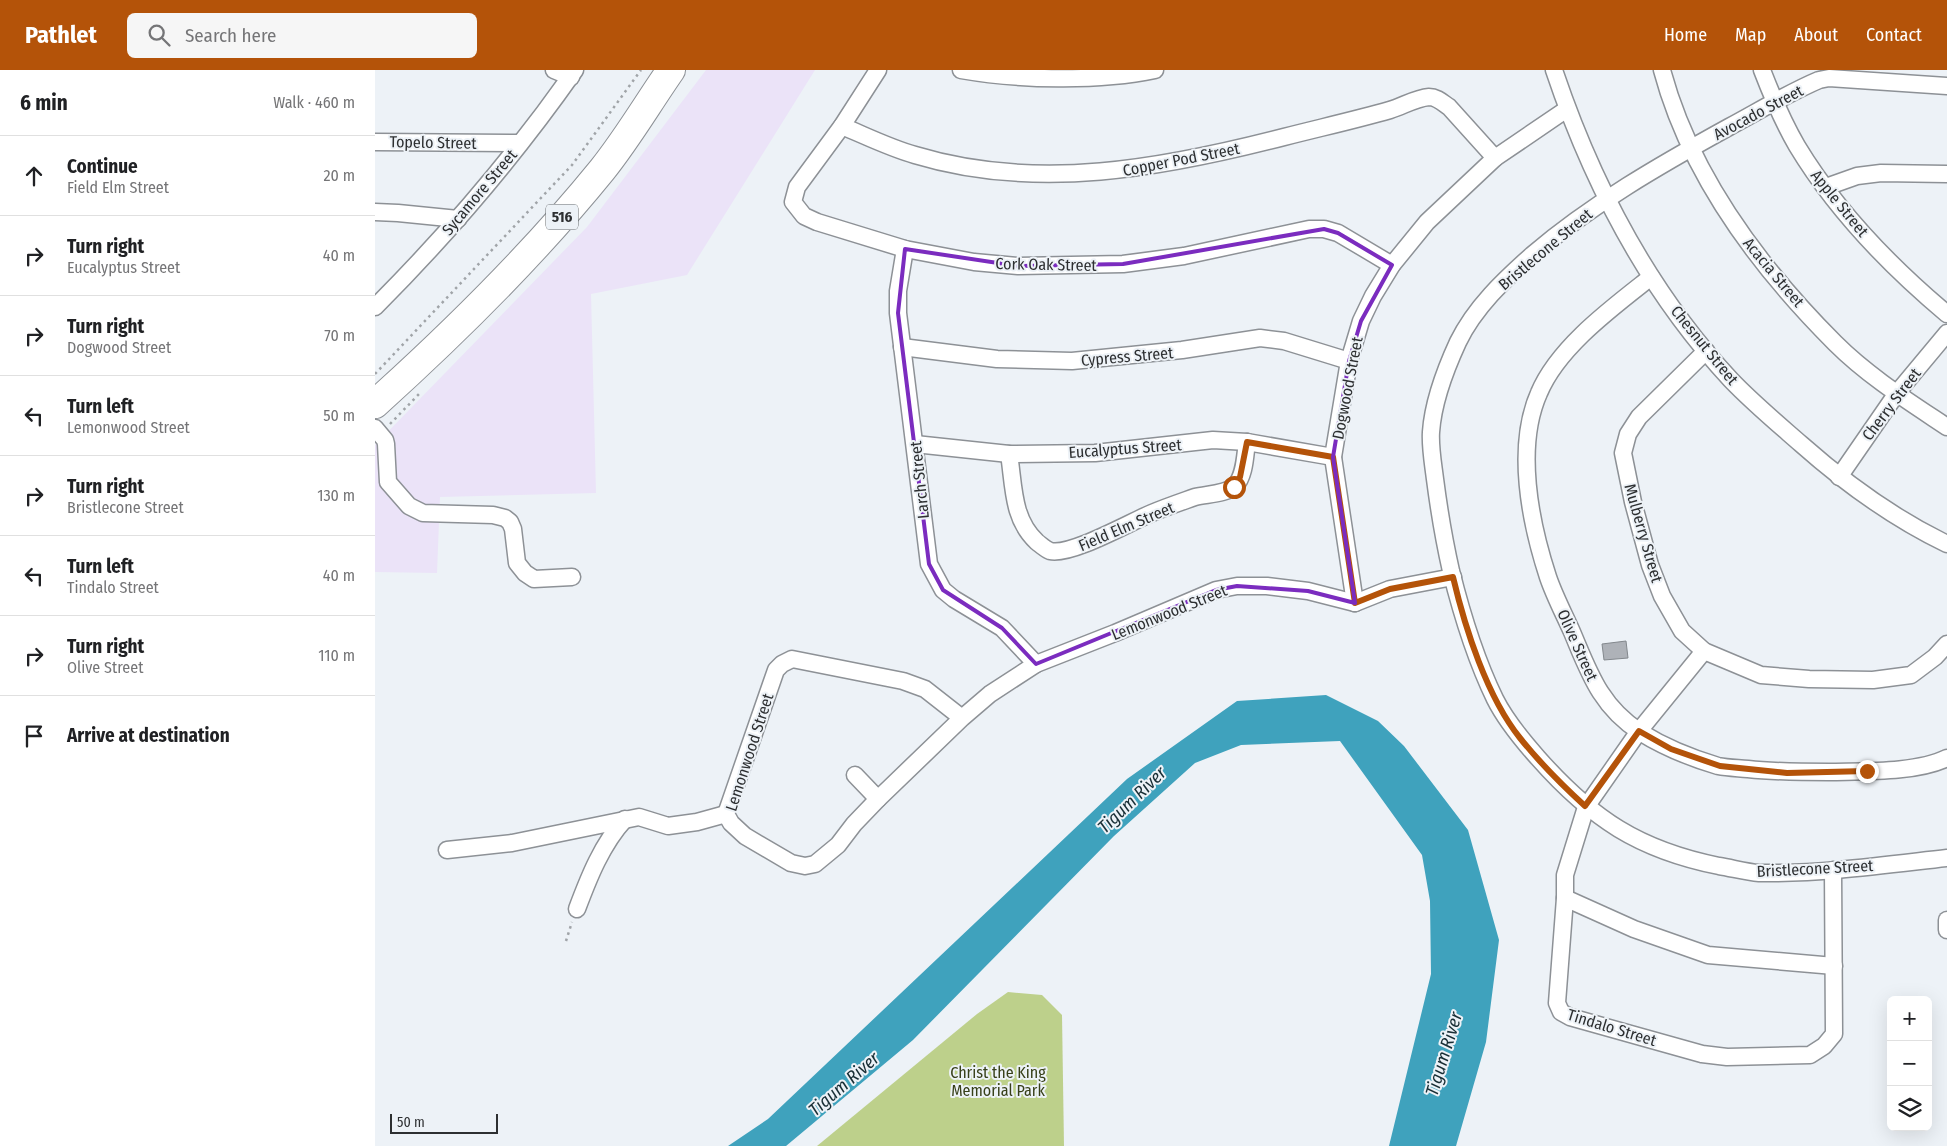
<!DOCTYPE html>
<html lang="en">
<head>
<meta charset="utf-8">
<style>
  body { margin:0; font-family:"Fira Sans Condensed",sans-serif; background:#f6f6f6; color:#202124 }
  .controls { position:absolute; right:15px; bottom:15px; display:grid; overflow:hidden; border-radius:8px; box-shadow:0 5px 20px #0002 }
  .controls button { width:45px; height:45px; display:grid; place-items:center; padding:0; border:0; border-bottom:1px solid #e0e0e0; background:#fff; color:#202124; font:25px sans-serif }
  .scale { position:absolute; left:15px; bottom:12px; width:108px; box-sizing:border-box; padding-left:5px; border:2px solid #2d2f31; border-top:0; font-size:14px; line-height:18px; white-space:nowrap; color:#2d2f31; -webkit-text-stroke:4px #edf2f7; paint-order:stroke }
  .stop { position:absolute; width:15px; height:15px; margin:-11px; border:4px solid #b45309; border-radius:50%; background:#fff }
  .stop.end { background:#b45309; border-color:#fff; box-shadow:0 1px 5px #0008 }
  .list { margin:0; padding:0; list-style:none }
  h2 { display:flex; justify-content:space-between; align-items:center; height:65px; margin:0; padding:0 20px; font-size:21px }
  h2 small { font-size:16px; font-weight:400; color:#757577 }
  .list li { display:grid; grid-template-columns:32px 1fr auto; gap:15px; align-items:center; box-sizing:border-box; height:80px; padding:0 20px; border-top:1px solid #e0e0e0 }
  .list b { display:block; font-size:19px; white-space:nowrap }
  .list p { margin:0; font-size:16px; white-space:nowrap; color:#757577 }
  .list em { font-size:16px; font-style:normal; color:#757577 }
  .icon { flex:none; width:28px; height:28px; fill:none; stroke:currentColor; stroke-width:2; stroke-linecap:round; stroke-linejoin:round }
  .map { position:relative; flex:none; width:1572px; height:1076px; overflow:hidden }
  header { display:flex; align-items:center; gap:30px; box-sizing:border-box; height:70px; padding:0 25px; background:#b45309; color:#fff }
  header strong { font-size:24px }
  nav { display:flex; gap:28px; margin-inline-start:auto; font-size:18px }
  .search { width:350px; height:45px; background:#f6f6f6; display:flex; align-items:center; gap:12px; box-sizing:border-box; padding:0 18px; border-radius:8px; color:#757577; font-size:19px }
  main { display:flex }
  aside { flex:1; background:#fff }
  .map>svg:first-child { display:block }
</style>
</head>
<body>
<header>
<strong>Pathlet</strong>
<div class="search"><svg class="icon" aria-label="search" viewBox="0 0 24 24"><circle cx="10" cy="10" r="6"/><path d="M15 15l6 6"/></svg>Search here</div>
<nav><a>Home</a><a>Map</a><a>About</a><a>Contact</a></nav>
</header>
<main>
<aside>
<h2>6 min<small>Walk · 460 m</small></h2>
<ul class="list">
<li><svg class="icon" aria-label="ahead" viewBox="0 0 24 24"><path d="M12 20V5M6 11l6-6 6 6"/></svg><div><b>Continue</b><p>Field Elm Street</p></div><em>20 m</em></li>
<li><svg class="icon" aria-label="right" viewBox="0 0 24 24"><path d="M7 20v-9h11M14 6l5 5-5 5"/></svg><div><b>Turn right</b><p>Eucalyptus Street</p></div><em>40 m</em></li>
<li><svg class="icon" aria-label="right" viewBox="0 0 24 24"><path d="M7 20v-9h11M14 6l5 5-5 5"/></svg><div><b>Turn right</b><p>Dogwood Street</p></div><em>70 m</em></li>
<li><svg class="icon" aria-label="left" viewBox="0 0 24 24"><path d="M17 20v-9H6M10 6l-5 5 5 5"/></svg><div><b>Turn left</b><p>Lemonwood Street</p></div><em>50 m</em></li>
<li><svg class="icon" aria-label="right" viewBox="0 0 24 24"><path d="M7 20v-9h11M14 6l5 5-5 5"/></svg><div><b>Turn right</b><p>Bristlecone Street</p></div><em>130 m</em></li>
<li><svg class="icon" aria-label="left" viewBox="0 0 24 24"><path d="M17 20v-9H6M10 6l-5 5 5 5"/></svg><div><b>Turn left</b><p>Tindalo Street</p></div><em>40 m</em></li>
<li><svg class="icon" aria-label="right" viewBox="0 0 24 24"><path d="M7 20v-9h11M14 6l5 5-5 5"/></svg><div><b>Turn right</b><p>Olive Street</p></div><em>110 m</em></li>
<li><svg class="icon" aria-label="arrive" viewBox="0 0 24 24"><path d="M6 21V4h12l-3 4 3 4H6"/></svg><div><b>Arrive at destination</b></div></li>
</ul>
</aside>
<div class="map">
<svg width="1572" height="1076" viewBox="0 0 1572 1076">
  <rect width="100%" height="100%" fill="#edf2f7"/>
  <path fill="#ebe3f8" d="M331,0H440L312,205L216,224L221,423L65,427L62,503L0,502V375L212,157Z"/>
  <path fill="#bdd08b" d="M633,922L667,925L687,945L689,1076H442L602,944Z"/>
  <path fill="#3fa2bd" d="M951,625L1003,651L1029,676L1093,760L1124,870L1111,972L1081,1076H1014L1056,904L1055,831L1047,785L965,671L866,675L820,693L739,766L538,970L411,1076H353L393,1049L752,709L862,631Z"/>
  <path fill="#aeb2b8" stroke="#83888d" d="M1251,571L1253,588L1229,590L1227,574Z"/>
  <g fill="none" stroke-linecap="round" stroke-linejoin="round">
    <g stroke="#8d9196" stroke-width="19">
      <g id="street">
        <path d="M179,0L196,7"/>
        <path d="M503,0L467,56L422,117L418,132L429,146L442,152L530,179L599,192L643,196L748,194L809,186L934,159H949L963,163L1017,195"/>
        <path d="M586,0C644,10 723,12 780,0"/>
        <path d="M1179,0C1217,113 1274,222 1356,310C1378,333 1402,353 1426,374C1470,413 1518,448 1572,474"/>
        <path d="M1287,0C1315,105 1384,197 1460,273C1493,306 1533,331 1572,357"/>
        <path d="M1387,0C1397,26 1408,52 1422,76C1460,139 1516,197 1572,244"/>
        <path d="M1572,16L1454,8L1444,10C1413,23 1384,41 1354,57C1285,95 1217,134 1157,185C1129,210 1100,237 1083,272C1071,298 1058,333 1056,362C1055,377 1058,393 1060,409C1064,440 1069,470 1076,501C1086,541 1102,592 1120,629C1131,651 1147,670 1163,688C1217,749 1264,780 1344,796C1357,798 1371,802 1384,803C1447,804 1510,795 1572,788"/>
        <path d="M467,56C491,66 515,78 540,85C662,122 789,98 909,67C944,58 980,50 1015,40C1028,36 1041,28 1054,27C1062,27 1068,33 1074,37L1120,88"/>
        <path d="M0,72L145,73"/>
        <path d="M1451,117L1482,106L1506,103L1572,104"/>
        <path d="M0,142L23,143L83,149"/>
        <path d="M530,179L523,221V243L554,494L568,520L579,529L627,558L661,594"/>
        <path d="M1276,207C1238,237 1183,277 1164,323C1140,377 1155,452 1173,507C1179,525 1189,544 1197,562C1214,602 1225,636 1265,662C1289,677 1316,688 1343,696C1353,698 1363,698 1373,699C1400,702 1427,702 1454,702C1488,701 1542,703 1572,688"/>
        <path d="M0,237C73,164 141,84 200,0"/>
        <path d="M527,277L622,289L697,291L807,280L885,268L909,271L974,291"/>
        <path d="M1331,281L1264,347L1253,364L1248,383L1258,432L1275,495L1287,526L1307,561L1329,581L1386,605L1434,609L1498,610L1536,605L1560,587L1572,574"/>
        <path d="M0,358L10,370L11,374L13,412L34,436L48,443L118,445L130,448L135,452L138,459L142,493L150,503L159,509L197,507"/>
        <path d="M540,374L634,384L720,383L838,370L872,372L958,387"/>
        <path d="M634,384C639,416 637,449 662,472C666,475 670,479 675,481C696,486 755,452 777,443C791,437 806,432 820,427C832,424 851,424 860,416C870,406 870,385 872,372"/>
        <path d="M1464,407L1522,323L1572,263"/>
        <path d="M980,533L958,387L974,291L986,251L998,226L1017,195L1052,152L1120,88L1192,39"/>
        <path d="M1329,581L1264,661L1211,737L1190,805V828L1182,933L1186,942L1195,947L1327,984L1352,987L1435,985L1449,976L1459,964L1458,800"/>
        <path d="M587,648L550,619L528,611L417,589L407,594L401,600L351,744L356,753L370,766L416,793L430,796L440,794L463,775L479,754L503,729L587,648L615,624L661,594L740,563L841,520L862,516H892L933,521L980,533L1015,519L1078,507"/>
        <path d="M480,705L503,729"/>
        <path d="M72,780L137,773L264,747L293,756L322,752L351,744"/>
        <path d="M1190,828L1259,859L1333,885L1459,896"/>
        <path d="M202,839C214,807 227,774 250,749"/>
        <path d="M1572,850V860"/>
      </g>
    </g>
    <g stroke="#8d9196" stroke-width="30">
      <path id="highway" d="M0,334C81,261 158,185 227,100C252,69 273,33 296,0"/>
    </g>
    <g stroke="#a0a4a8" stroke-width="2.5" stroke-dasharray="2.5 4" stroke-linecap="butt">
      <path d="M0,304L197,95L266,0"/>
      <path d="M15,354L46,322"/>
      <path d="M191,871L197,852"/>
    </g>
    <use href="#street" stroke="#fff" stroke-width="16"/>
    <use href="#highway" stroke="#fff" stroke-width="28"/>
  </g>
  <g fill="none" stroke-linecap="round" stroke-linejoin="round">
    <path stroke="#b45309" stroke-width="6" d="M859,417L865,407L872,372L958,387L980,533L1015,519L1078,507C1090,558 1112,627 1145,668C1165,693 1187,715 1210,736L1264,661L1296,679L1345,696L1412,703L1492,701"/>
  </g>
  <path fill="none" stroke="#7b2cbf" stroke-width="4" stroke-linejoin="round" d="M949,159L963,163L1017,195L986,251L974,291L958,387L980,533L933,521L862,516L841,520L661,594L627,558L568,520L554,494L523,243L530,179L643,196L748,194Z"/>
  <g text-anchor="middle" stroke-width="4" stroke-linejoin="round" paint-order="stroke">
    <rect fill="#edf2f7" stroke="#676a6c" stroke-width="1" x="171" y="134.5" width="32" height="25" rx="4"/>
    <g font-size="15" font-weight="bold" fill="#2d2f31">
      <text x="187" y="152">516</text>
    </g>
    <g font-size="16" fill="#2d2f31" stroke="#edf2f7">
      <text transform="translate(1383 42) rotate(-28)" y="6">Avocado Street</text>
      <text transform="translate(58 72) rotate(1)" y="6">Topelo Street</text>
      <text transform="translate(806 89) rotate(-11)" y="6">Copper Pod Street</text>
      <text transform="translate(104 122) rotate(-50)" y="6">Sycamore Street</text>
      <text transform="translate(1465 133) rotate(51)" y="6">Apple Street</text>
      <text transform="translate(1170 179) rotate(-40)" y="6">Bristlecone Street</text>
      <text transform="translate(671 194) rotate(1)" y="6">Cork Oak Street</text>
      <text transform="translate(1399 202) rotate(50)" y="6">Acacia Street</text>
      <text transform="translate(1330 275) rotate(51)" y="6">Chesnut Street</text>
      <text transform="translate(752 286) rotate(-5)" y="6">Cypress Street</text>
      <text transform="translate(972 318) rotate(-79)" y="6">Dogwood Street</text>
      <text transform="translate(1516 334) rotate(-53)" y="6">Cherry Street</text>
      <text transform="translate(750 378) rotate(-4)" y="6">Eucalyptus Street</text>
      <text transform="translate(544 410) rotate(-96)" y="6">Larch Street</text>
      <text transform="translate(751 456) rotate(-23)" y="6">Field Elm Street</text>
      <text transform="translate(1269 463) rotate(74)" y="6">Mulberry Street</text>
      <text transform="translate(794 542) rotate(-22)" y="6">Lemonwood Street</text>
      <text transform="translate(1203 575) rotate(66)" y="6">Olive Street</text>
      <text transform="translate(374 682) rotate(-72)" y="6">Lemonwood Street</text>
      <text transform="translate(1440 798) rotate(-3)" y="6">Bristlecone Street</text>
      <text transform="translate(1237 957) rotate(17)" y="6">Tindalo Street</text>
    </g>
    <g font-size="16" fill="#374019" stroke="#edf2f7">
      <text x="623" y="1008">Christ the King<tspan x="623" dy="18">Memorial Park</tspan></text>
    </g>
    <g font-size="18" font-style="italic" fill="#182e35" stroke="#edf2f7">
      <text transform="translate(757 730) rotate(-44)" y="6">Tigum River</text>
      <text transform="translate(1069 984) rotate(-73)" y="6">Tigum River</text>
      <text transform="translate(469 1014) rotate(-41)" y="6">Tigum River</text>
    </g>
  </g>
</svg>
<div class="controls">
<button>+</button>
<button>−</button>
<button><svg class="icon" aria-label="layers" viewBox="0 0 24 24"><path d="M12 4l9 5-9 5-9-5zM3 14l9 5 9-5"/></svg></button>
</div>
<div class="scale">50 m</div>
<div class="stop" style="left:859px;top:417px"></div>
<div class="stop end" style="left:1492px;top:701px"></div>
</div>
</main>
</body>
</html>
